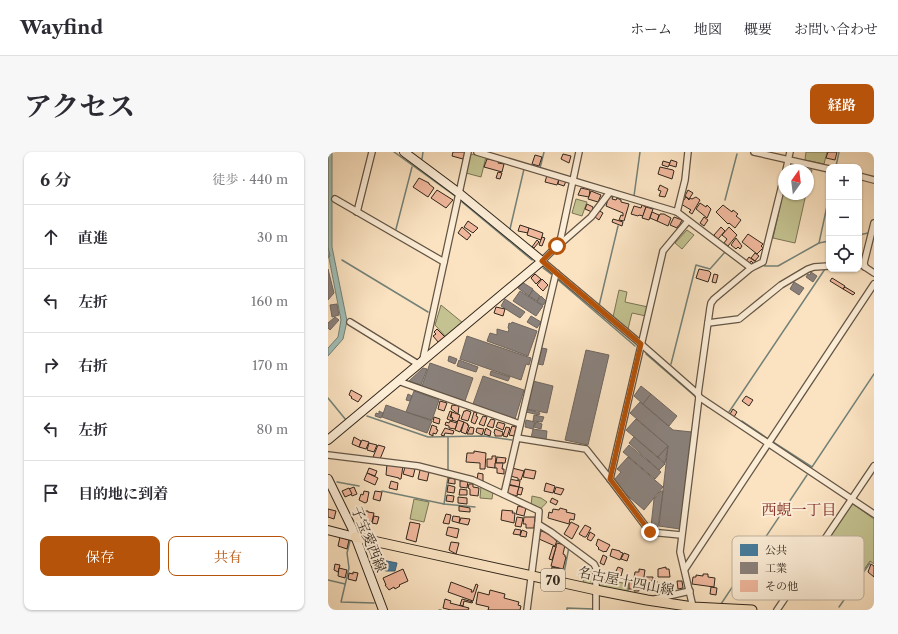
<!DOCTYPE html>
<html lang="ja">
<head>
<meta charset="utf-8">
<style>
  body { margin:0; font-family:"Libre Caslon Text","Noto Serif JP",serif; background:#f7f7f7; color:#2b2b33 }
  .controls { position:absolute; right:12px; top:12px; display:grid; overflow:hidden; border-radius:8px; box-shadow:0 1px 3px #0004 }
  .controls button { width:36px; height:36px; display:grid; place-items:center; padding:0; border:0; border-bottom:1px solid #e1e1e2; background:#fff; color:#2b2b33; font:20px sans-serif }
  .compass { position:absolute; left:450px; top:12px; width:36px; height:36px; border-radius:50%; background:#fff; box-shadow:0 1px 3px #0004; rotate:14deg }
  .stop { position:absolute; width:12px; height:12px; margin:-9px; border:3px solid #b45309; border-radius:50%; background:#fff }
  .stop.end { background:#b45309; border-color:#fff; box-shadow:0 1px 4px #0008 }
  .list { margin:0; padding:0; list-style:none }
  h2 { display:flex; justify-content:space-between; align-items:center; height:52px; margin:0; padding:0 16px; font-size:17px }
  h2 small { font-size:13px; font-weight:400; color:#7c7c81 }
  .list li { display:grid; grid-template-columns:26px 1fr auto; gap:12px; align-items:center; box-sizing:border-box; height:64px; padding:0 16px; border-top:1px solid #e1e1e2 }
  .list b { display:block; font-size:15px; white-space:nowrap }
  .list em { font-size:13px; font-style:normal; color:#7c7c81 }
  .actions { display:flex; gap:8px; padding:12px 16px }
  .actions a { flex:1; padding:9px 0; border:1px solid #b45309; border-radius:8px; text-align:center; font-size:14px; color:#b45309 }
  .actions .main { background:#b45309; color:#fff }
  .icon { flex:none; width:22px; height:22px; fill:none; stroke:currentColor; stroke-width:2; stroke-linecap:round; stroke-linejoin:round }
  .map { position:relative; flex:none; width:546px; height:458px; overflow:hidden; border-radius:8px }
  header { display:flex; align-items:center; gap:24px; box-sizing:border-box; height:56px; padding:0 20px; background:#fff; border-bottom:1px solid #e1e1e2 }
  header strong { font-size:19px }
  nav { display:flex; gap:22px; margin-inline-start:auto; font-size:14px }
  .intro { display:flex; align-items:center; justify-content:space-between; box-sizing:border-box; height:96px; padding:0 24px }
  h1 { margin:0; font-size:28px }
  .button { padding:10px 18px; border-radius:8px; background:#b45309; color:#fff; font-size:14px; font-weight:700 }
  main { display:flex; gap:24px; padding:0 24px }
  aside { flex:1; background:#fff; border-radius:8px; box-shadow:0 1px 3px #0004 }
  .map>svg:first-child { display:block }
</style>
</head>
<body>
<header>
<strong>Wayfind</strong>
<nav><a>ホーム</a><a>地図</a><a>概要</a><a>お問い合わせ</a></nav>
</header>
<div class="intro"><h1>アクセス</h1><a class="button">経路</a></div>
<main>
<aside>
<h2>6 分<small>徒歩 · 440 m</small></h2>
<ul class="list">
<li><svg class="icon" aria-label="ahead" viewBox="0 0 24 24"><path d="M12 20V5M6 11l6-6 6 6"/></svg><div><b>直進</b></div><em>30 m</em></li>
<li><svg class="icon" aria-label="left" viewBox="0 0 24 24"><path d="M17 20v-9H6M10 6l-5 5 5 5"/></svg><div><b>左折</b></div><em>160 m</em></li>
<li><svg class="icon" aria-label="right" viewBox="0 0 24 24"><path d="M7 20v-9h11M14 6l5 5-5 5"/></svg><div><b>右折</b></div><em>170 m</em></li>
<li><svg class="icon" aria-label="left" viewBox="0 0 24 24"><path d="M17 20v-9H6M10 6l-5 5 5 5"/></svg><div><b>左折</b></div><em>80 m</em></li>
<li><svg class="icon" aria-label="arrive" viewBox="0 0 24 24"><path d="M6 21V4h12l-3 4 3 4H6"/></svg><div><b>目的地に到着</b></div></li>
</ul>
<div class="actions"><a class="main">保存</a><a>共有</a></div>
</aside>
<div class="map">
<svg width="546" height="458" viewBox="0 0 546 458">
  <rect width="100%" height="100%" fill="#fbe3c2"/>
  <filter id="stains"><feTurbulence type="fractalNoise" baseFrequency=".005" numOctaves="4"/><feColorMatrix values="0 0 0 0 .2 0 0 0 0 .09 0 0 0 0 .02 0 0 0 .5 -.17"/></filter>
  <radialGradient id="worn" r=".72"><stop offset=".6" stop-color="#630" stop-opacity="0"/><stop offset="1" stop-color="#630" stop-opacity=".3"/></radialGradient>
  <g fill="#c3c290" stroke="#7a7456">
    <path d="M478,0H499L496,12L477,8Z"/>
    <path d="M146,2L158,5L153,25L138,21L142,3Z"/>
    <path d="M464,13L484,18L480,35V18H460L461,15Z"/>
    <path d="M456,37V42H478L467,91L445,86Z"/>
    <path d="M248,47L259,50L254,64L244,61Z"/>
    <path d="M359,78L366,83L354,97L347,91Z"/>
    <path d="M291,138L299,140L297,150L320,155L318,164L304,161L300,177L285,165Z"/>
    <path d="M113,153L135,171L118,185L107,173Z"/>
    <path d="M153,334L165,340L164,347L152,346Z"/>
    <path d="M204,344L213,346L219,350C212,358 213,358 203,354Z"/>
    <path d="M86,347L101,350L96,370L82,367Z"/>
    <path d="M525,352L546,367V412L542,409L535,419L496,393L523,353Z"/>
    <path d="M257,415L265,418L266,433L255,431Z"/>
    <path d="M269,426L300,432V440L269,434Z"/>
  </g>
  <path fill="#9fbeb6" stroke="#738178" d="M0,0H4V95L19,169L15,187L0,204V196L10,185L13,168L0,101Z"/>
  <path fill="#457b9d" stroke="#3f6276" d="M54,408L69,411L67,419H58L52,416Z"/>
  <g fill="#8a817c" stroke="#6f665f">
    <path d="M0,117L6,141L0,148Z"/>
    <path d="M483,120L489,124L485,130L478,125L480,122L482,123Z"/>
    <path d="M194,130L205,137L201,144L190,136Z"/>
    <path d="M466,130L476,136L471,143L462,137Z"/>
    <path d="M205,138L212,144L209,149L201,144Z"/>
    <path d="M192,139L215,154L208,164L185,149Z"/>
    <path d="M213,144L218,149L215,153L209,150Z"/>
    <path d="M177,147L197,160L192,166L173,154Z"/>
    <path d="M9,152L11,163L4,165L2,153Z"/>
    <path d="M203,164L213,170L209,176L199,170Z"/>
    <path d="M7,165L11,168L2,178L0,176V171Z"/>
    <path d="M184,170L209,179L200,204L159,189L162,181L169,183V177L180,180L181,177L180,176L181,171L183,172Z"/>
    <path d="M139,184L203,206L201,213L198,212L193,228L132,207Z"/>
    <path d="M214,196L219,197L215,213L210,212Z"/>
    <path d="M258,198L281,203L260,293L237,288Z"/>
    <path d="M121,204L129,207L127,212L120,209Z"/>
    <path d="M131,208L150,215L148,220L129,214Z"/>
    <path d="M102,211L145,226L137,249L94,234Z"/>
    <path d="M95,216L99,217L93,233L81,229Z"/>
    <path d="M163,219L182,225L180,229L162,223Z"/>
    <path d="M155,224L196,238L187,267L145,252Z"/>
    <path d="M205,229L225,234L219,261L199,257Z"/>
    <path d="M313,234L323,242L315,252L306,244Z"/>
    <path d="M86,239L111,248L104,268L78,260Z"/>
    <path d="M80,242L84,244L82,249L78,248Z"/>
    <path d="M323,242L349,264L341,274L315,252Z"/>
    <path d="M312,250L345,278L364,280L352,377L331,374L340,294L302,261Z"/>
    <path d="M58,253L104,269L99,281L54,265Z"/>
    <path d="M198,257L212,261L211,263L198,260Z"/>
    <path d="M51,259L55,261L53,266L47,264L48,261L51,262Z"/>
    <path d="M206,263L216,265L214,270L205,269Z"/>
    <path d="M308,267L340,294L330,305L298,278Z"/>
    <path d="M198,268L207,270L205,277L197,275Z"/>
    <path d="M208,270L214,272L213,277L206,275Z"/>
    <path d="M205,277L219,279L218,288L203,286Z"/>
    <path d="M306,285L337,312L331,318L301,291Z"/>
    <path d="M301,293L333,320L327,327L295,300Z"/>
    <path d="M340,294L337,311L330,305Z"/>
    <path d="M300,305L335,335L316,358L294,339L286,328L293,320L289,317Z"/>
    <path d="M333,339H335L330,375L323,374L326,347Z"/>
  </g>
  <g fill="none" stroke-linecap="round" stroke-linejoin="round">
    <path stroke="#687268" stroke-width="1" d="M0,106L2,104L0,95V0"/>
    <g stroke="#738178" stroke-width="1.5">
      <path d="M66,0L127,44"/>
      <path d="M94,7L95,0"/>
      <path d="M508,14L511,0"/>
      <path d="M212,16L216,0"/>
      <path d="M306,44L312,0"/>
      <path d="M397,48L409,2"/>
      <path d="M134,50L204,108"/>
      <path d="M68,77L84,15"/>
      <path d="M182,77L196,17"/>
      <path d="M531,83L540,81"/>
      <path d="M491,91L501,45"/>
      <path d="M14,108L100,160"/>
      <path d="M435,113L437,114H450L491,91L501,89"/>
      <path d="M215,116L223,122"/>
      <path d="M229,127L307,194"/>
      <path d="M271,154L290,74"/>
      <path d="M318,202L369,246"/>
      <path d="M343,212L368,113L382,117L397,100L417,115"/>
      <path d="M0,246L18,268"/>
      <path d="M372,252L374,250L380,255"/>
      <path d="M401,260L497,117"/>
      <path d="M39,264L100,285L156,284L184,288"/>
      <path d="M414,269L439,286"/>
      <path d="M120,285V318"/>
      <path d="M191,289L199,290"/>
      <path d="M445,290L484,315L546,222"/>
      <path d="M267,313L310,368"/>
      <path d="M120,325L116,352L147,355"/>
      <path d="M9,330L31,334"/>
      <path d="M54,339L116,352"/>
      <path d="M526,352L546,365"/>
      <path d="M22,389L19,401L21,416L13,450L46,451"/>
      <path d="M235,426L241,395"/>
      <path d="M0,428L17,432"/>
      <path d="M393,452L479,323"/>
      <path d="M511,455L542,411"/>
      <path d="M111,458H113"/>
      <path d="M239,458V456L266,457"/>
    </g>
  </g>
  <g fill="#f0b79c" stroke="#30261b">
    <path d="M125,0H137L135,7L124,4Z"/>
    <path d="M500,0H509L507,8L498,6Z"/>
    <path d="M235,2L243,4L241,11L233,7Z"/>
    <path d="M207,3L214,5L211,14L204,12Z"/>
    <path d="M159,7L171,9L170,11L176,12L174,20L156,15Z"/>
    <path d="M343,8L349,10L348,15L341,13Z"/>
    <path d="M335,9L342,11L340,15L334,13Z"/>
    <path d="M332,15L345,18L346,19L344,27L330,22Z"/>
    <path d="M170,20L174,21L172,27L168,26Z"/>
    <path d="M219,23L231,27L229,33L217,30Z"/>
    <path d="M91,26L101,31V32L106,36L100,45L85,35Z"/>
    <path d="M231,27L238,29L236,34L230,32Z"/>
    <path d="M332,33L340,37L337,45L331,44L333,39L330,38Z"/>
    <path d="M253,36L262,38L261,45L250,43Z"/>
    <path d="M109,38L125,48L118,56L103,46Z"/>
    <path d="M360,38L365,41L361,47L357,44Z"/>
    <path d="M263,39L273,43L270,50L260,47Z"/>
    <path d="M281,44L285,45L284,47L288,48L289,46L293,48V50L301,52L296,69L291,68L293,63L295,64V61L278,54Z"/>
    <path d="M358,45L361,48L362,46L364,47L368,45L372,48L364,62L361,60L363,58L353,52Z"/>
    <path d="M372,51L378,55L379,53L383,57L379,66L368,57Z"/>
    <path d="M259,52L265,55L264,60L257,57Z"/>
    <path d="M314,53L318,55L315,64L311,63L310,64L303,62L306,54L313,56Z"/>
    <path d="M395,53L404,60L405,58L410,62L408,64L413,68L407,76L401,71L400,72L388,60Z"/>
    <path d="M318,55L325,57L321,68L314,66Z"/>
    <path d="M270,58L275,61L271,68L267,65Z"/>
    <path d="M324,60L331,63L329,69L322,66Z"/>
    <path d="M332,62H336L343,66L340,74L329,69Z"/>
    <path d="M346,65L354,68L351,74H350L349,76L342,73Z"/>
    <path d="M376,65L380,68L376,74L372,71Z"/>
    <path d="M285,67L295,70L294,74L284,70Z"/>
    <path d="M140,69L150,76L145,81L136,75Z"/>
    <path d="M192,73L201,76L200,81L190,79Z"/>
    <path d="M134,75L143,83L139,88L130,81Z"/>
    <path d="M393,75L397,79L390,87L386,83Z"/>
    <path d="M401,75L409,83L400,94L396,91L399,87L394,83Z"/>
    <path d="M201,76L215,81L213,88L199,83Z"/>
    <path d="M420,82L435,92L433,94L435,96L429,102L414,90Z"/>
    <path d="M214,85L217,86L214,94L211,93Z"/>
    <path d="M408,86L414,94L412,97L410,95L408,97L403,93Z"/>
    <path d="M209,88L211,90L206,96L204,95Z"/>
    <path d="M427,101L431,104L427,109L423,106Z"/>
    <path d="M421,105L428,110L426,112L423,109L421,112L418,109Z"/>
    <path d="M371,117L381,119L383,121L380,130L368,126Z"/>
    <path d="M207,122L213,127L208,132L203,126Z"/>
    <path d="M386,122L390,123L388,131L384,130Z"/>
    <path d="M504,126L517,134L515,137L502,129Z"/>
    <path d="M214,127L220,133L215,139L209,133Z"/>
    <path d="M517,135L527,141L525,143L515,137Z"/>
    <path d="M168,155L177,157L175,164L166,161Z"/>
    <path d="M109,177L117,185L111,191L105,184L108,182L106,180Z"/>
    <path d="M23,238L34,244L30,250L23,246L24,245L21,243Z"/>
    <path d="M418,244L425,248L421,254L414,249Z"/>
    <path d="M112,249L119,251L116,259L110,257Z"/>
    <path d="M124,253L131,254L130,262L123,257Z"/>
    <path d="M405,257L409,260L406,265L402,262Z"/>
    <path d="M138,258L143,260L140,269L133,267L136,259H138Z"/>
    <path d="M122,259L124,260L122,265L125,266L124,269L119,267Z"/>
    <path d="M124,260L132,263L130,270L124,268L125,266L123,265Z"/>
    <path d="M146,260L149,261L148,264L150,265L147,272L143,270Z"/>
    <path d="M155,264L159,265L156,274L151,272Z"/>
    <path d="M106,265L112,267L111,272L105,270Z"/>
    <path d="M163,267L167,268L165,276L159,274Z"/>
    <path d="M130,268L136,270L132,280L127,278Z"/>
    <path d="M122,269L129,271L127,277L121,276V274L117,273L118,270L121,271Z"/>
    <path d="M136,270L140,272L139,273H141L138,282L133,280Z"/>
    <path d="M170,270L177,272L175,278L168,275Z"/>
    <path d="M104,273L109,275L108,277L110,278L108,282L105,281V284L101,282Z"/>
    <path d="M184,274L188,275L186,284L181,283Z"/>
    <path d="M142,275L146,276L145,282H139Z"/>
    <path d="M178,275L182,276L179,285L175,284Z"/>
    <path d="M117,276L126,279L125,282L117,281L116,284L113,283Z"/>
    <path d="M149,276L156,277L154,283L148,280Z"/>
    <path d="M158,276L163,279L162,284L156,282Z"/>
    <path d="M167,277L175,280L174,284H167V282L166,281Z"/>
    <path d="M26,285L33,289L31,295L24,292Z"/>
    <path d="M34,288L41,290L38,297L31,295Z"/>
    <path d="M41,291L49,293L46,300L39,298Z"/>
    <path d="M50,293L57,295L52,307L45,305Z"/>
    <path d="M146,299L158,301L157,317H152V311L138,310L139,301H146Z"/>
    <path d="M164,304H168L167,316L159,315V307H164Z"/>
    <path d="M169,305L178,306L177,311H168Z"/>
    <path d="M167,311H175L174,317H176V322L169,321V316H167Z"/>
    <path d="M59,312L75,314L73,327H71V326L58,323Z"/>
    <path d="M77,315L87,317L85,325L75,322Z"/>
    <path d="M41,316L49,319L47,324L39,321Z"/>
    <path d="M184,316L196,319L193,328H190V326L182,324Z"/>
    <path d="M197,317L208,319L206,327L195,325Z"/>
    <path d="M92,318L101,320L99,329L90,327Z"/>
    <path d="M39,321L50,326L47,333L36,328Z"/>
    <path d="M150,321L155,322V329H149Z"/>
    <path d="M121,326L127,327V332L120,331Z"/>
    <path d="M181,327L192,329L191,335L180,332Z"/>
    <path d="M63,329L70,331L69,338L61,336Z"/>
    <path d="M132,329H140L139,336L132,335Z"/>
    <path d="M218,331L227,334L225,341L216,339Z"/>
    <path d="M141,332H145V335L151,336L150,344L142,343V337L140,336Z"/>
    <path d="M120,333L127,335L126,341L119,340Z"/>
    <path d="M180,333L191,335L189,344L178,341Z"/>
    <path d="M26,335L29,342L24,344L21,337Z"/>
    <path d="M191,335L195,336L193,343L189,342Z"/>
    <path d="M228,335L236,337L233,343L226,341Z"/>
    <path d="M21,336L24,342L17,345L14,339Z"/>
    <path d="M132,337L139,338V343H131Z"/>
    <path d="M36,339L41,340L39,350L37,351L31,348L33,342L35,343Z"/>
    <path d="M47,339L54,340L52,349L45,347Z"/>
    <path d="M119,343L126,344L125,350L118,349Z"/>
    <path d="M130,345L139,346V352L130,351Z"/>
    <path d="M224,346L230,349L228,353L222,350Z"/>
    <path d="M131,354L142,356V360L131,359Z"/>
    <path d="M190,354L198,356L196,364L188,362Z"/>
    <path d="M232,356L239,358L238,360L247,362L246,368L242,367L241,372L220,366L221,360L224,361L225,357L231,358Z"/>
    <path d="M0,357L8,359L6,367L0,365Z"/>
    <path d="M174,358L185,359L184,361H187L186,371L173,368Z"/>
    <path d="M37,359H40V360L46,361L44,370L35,368Z"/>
    <path d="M118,362L123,363L121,372L115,371Z"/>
    <path d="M46,364L51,365L49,372L44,371Z"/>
    <path d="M125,364L132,365L131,371L124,369Z"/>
    <path d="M189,365L195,366L193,375L187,374Z"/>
    <path d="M196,365H207L206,376H198V372H195Z"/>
    <path d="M133,366L142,367L140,373L131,371Z"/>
    <path d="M82,370L92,372L88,390L78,387Z"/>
    <path d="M243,370L251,374L244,387L236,382Z"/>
    <path d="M257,373L263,376L258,385H256L251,382Z"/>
    <path d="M33,375L42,377V380L33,378Z"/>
    <path d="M120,375L131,377L129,386L118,383Z"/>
    <path d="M187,377L193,378L192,383L185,382Z"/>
    <path d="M194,378L199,380L198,385L192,384Z"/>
    <path d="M213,379L223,382V384L228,386L227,388H229L227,394L211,387Z"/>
    <path d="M262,380L267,383L263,389L259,387Z"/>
    <path d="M12,385L21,388L19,397L10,394Z"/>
    <path d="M270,387L282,393L278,400L277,399L276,400L270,397L271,396L268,393Z"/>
    <path d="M123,390L131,391L128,402L121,398Z"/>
    <path d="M229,391L237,393L235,402L237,403V405H238L235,417L223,414Z"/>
    <path d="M225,394L228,395L224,408L221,407Z"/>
    <path d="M284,397L292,399V400L295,401L292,408L282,404Z"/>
    <path d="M296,401L301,403L299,409L293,407Z"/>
    <path d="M275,403L279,405L276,413L272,411Z"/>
    <path d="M7,412L12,413L10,420L6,418Z"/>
    <path d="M543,412L546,414V425L540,420Z"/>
    <path d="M224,415L234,417L232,423L223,421Z"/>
    <path d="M290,415L295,417L293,424L287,421Z"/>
    <path d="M338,415V417H341L342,425H330V417Z"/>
    <path d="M11,416L19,418L17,426L10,424Z"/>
    <path d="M75,417L80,429L71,433L72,434L67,437L66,435L61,438L57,433H58L55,426Z"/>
    <path d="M311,417L317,418L315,431L312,430L313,428L306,426L307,420H311Z"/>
    <path d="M25,420L30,421L28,429L20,427L21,421L25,422Z"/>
    <path d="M375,422H380V425L387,426L386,435L364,432L365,425H368V423L375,424Z"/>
    <path d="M318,425H325L324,435H318Z"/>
    <path d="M326,427H328L329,430L332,431L331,436H324V428Z"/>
    <rect x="301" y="429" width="4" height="8"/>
    <path d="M349,429H354L355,436L350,437Z"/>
    <path d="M123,430L144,438L143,440H145L148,432L150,433L145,449L120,440Z"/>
    <path d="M307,433H311V439H306Z"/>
    <path d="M383,435L389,436L388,443L382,442Z"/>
    <path d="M162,438L177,442L176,446L191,450L190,453L193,454L192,458H160L161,455L148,452L150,440L161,443Z"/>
    <path d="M117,447L123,449L122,451L141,456L140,458H123L115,456Z"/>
    <path d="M134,447L145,450L144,451L136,449L135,454L132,453Z"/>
  </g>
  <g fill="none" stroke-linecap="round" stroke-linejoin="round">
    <g stroke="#635545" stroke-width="8">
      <g id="street">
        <path d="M149,0L349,60L423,116L435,110L456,25"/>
        <path d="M251,0L233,85L229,94L214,109L313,192L370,242"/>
        <path d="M426,0L501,17"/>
        <path d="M458,18L462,0"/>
        <path d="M531,24L546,28"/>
        <path d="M7,47L116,110"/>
        <path d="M29,60L44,0"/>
        <path d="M349,60L357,28L360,0"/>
        <path d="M231,93L263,65L282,40"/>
        <path d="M531,111L546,121"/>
        <path d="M537,115L536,111L546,71"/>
        <path d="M228,121L189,286L258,297L282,327L322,380L353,383"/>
        <path d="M22,170L90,212"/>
        <path d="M380,171L411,167L453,133L480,117L486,115L501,114"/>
        <path d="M95,207L140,0"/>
        <path d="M70,229L192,272"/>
        <path d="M371,245L546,362"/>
        <path d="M0,303L90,314L145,328L211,359L210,372L199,458"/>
        <path d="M282,327L335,99L360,69"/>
        <path d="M176,342L189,286"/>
        <path d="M210,372L223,380L266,412L268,416V458"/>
        <path d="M357,417L546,132"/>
        <path d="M327,447L362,439"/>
        <path d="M365,455L352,400L371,245L370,242L382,156L383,151L386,147L423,116"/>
        <path d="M449,458L546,314"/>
      </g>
    </g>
    <g stroke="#30261b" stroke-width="10">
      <g id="secondary">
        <path d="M0,288L214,109L131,41L76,0"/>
        <path d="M0,327L24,376L55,458"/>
        <path d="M0,378L27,385"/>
      </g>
    </g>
    <g stroke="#30261b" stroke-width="11">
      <path id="primary" d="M27,385L268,438L319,448L365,455L424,458"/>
    </g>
    <use href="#street" stroke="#fcedd7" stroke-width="5.5"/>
    <use href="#secondary" stroke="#fcedd7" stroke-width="8"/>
    <use href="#primary" stroke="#fbe3c2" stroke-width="9"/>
  </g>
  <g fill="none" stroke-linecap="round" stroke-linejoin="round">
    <path stroke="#b45309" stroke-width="5" d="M229,94L214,109L313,192L282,327L322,380"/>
  </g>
  <g text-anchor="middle" stroke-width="4" stroke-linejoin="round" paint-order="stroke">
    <rect fill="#fcedd7" stroke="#6d6253" stroke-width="1" x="213" y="417" width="24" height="22" rx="3"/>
    <g font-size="13" font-weight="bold" fill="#30261b">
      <text x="225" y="433">70</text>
    </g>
    <g font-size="14" fill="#30261b" stroke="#fcedd7">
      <text transform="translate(41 387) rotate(68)" y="5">子宝愛西線</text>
      <text transform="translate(298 429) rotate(11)" y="5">名古屋十四山線</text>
    </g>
    <g font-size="15" fill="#7a1f14" stroke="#fcedd7">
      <text x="471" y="363">西蜆一丁目</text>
    </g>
  </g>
  <rect x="404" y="384" width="132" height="64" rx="6" fill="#fcedd7" stroke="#bfb19f" stroke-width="1"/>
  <rect x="412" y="392" width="18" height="12" fill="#457b9d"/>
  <rect x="412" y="410" width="18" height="12" fill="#8a817c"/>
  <rect x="412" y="428" width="18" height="12" fill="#f0b79c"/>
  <g font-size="11" fill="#30261b">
    <text x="437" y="402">公共</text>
    <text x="437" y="420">工業</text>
    <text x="437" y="438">その他</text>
  </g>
  <rect width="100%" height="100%" filter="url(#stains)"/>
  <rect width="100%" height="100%" fill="url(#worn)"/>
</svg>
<div class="controls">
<button>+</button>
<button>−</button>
<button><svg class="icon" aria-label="locate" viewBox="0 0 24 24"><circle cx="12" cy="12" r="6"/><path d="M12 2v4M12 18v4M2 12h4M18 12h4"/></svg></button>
</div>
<svg class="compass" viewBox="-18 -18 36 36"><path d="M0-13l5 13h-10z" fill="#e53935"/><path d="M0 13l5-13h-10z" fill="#7c7c81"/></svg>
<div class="stop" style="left:229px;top:94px"></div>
<div class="stop end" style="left:322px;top:380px"></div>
</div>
</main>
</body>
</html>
